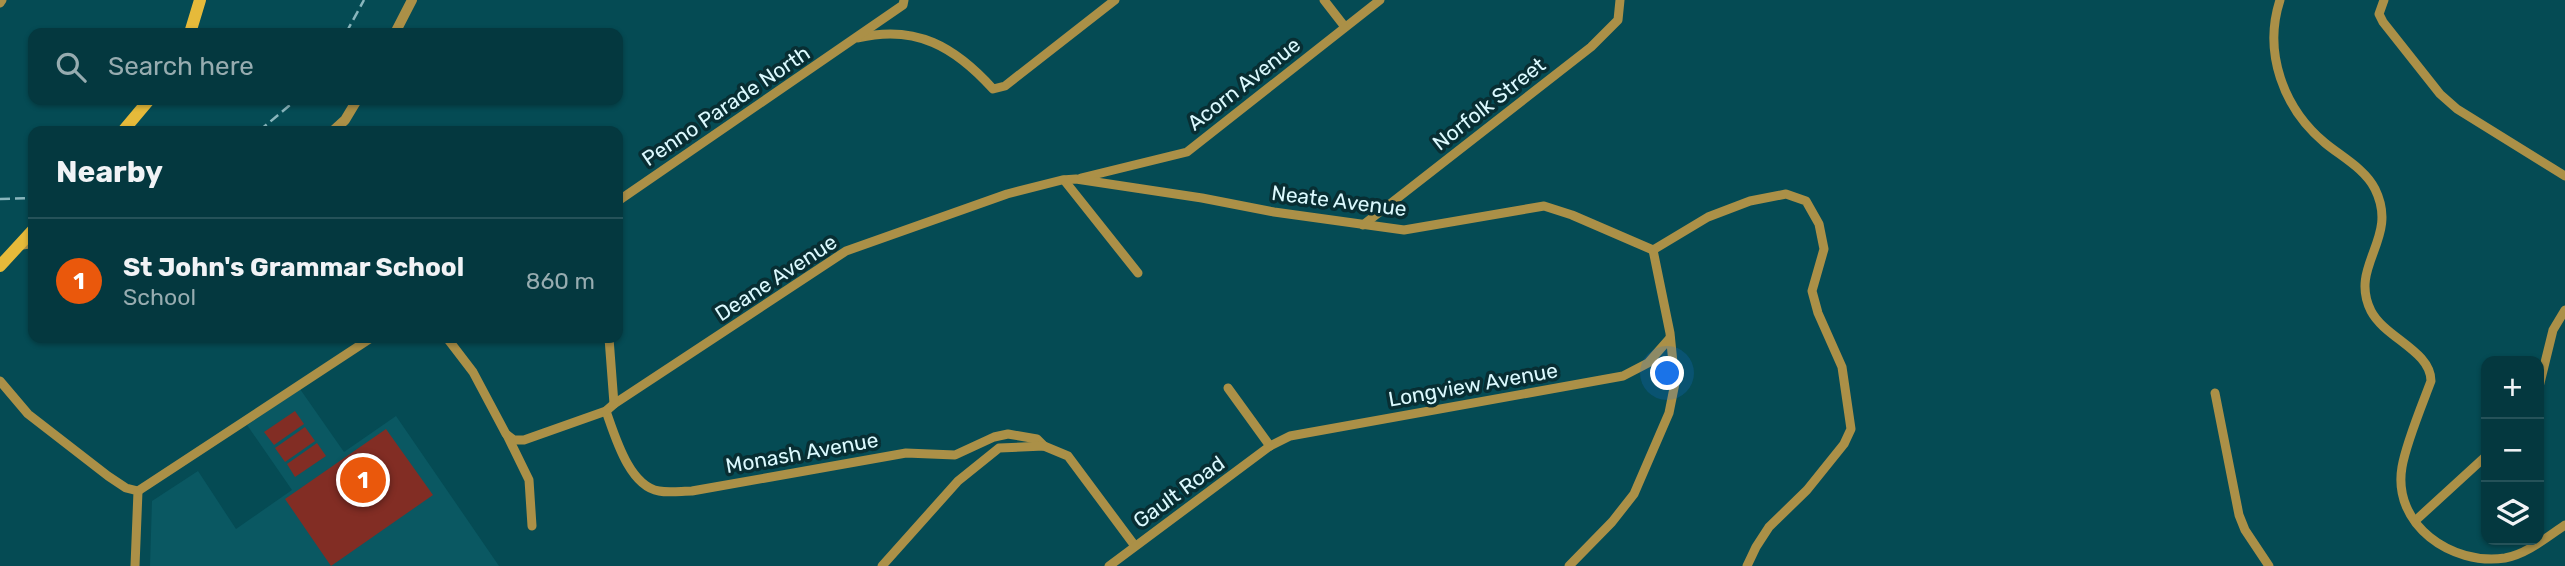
<!DOCTYPE html>
<html lang="en">
<head>
<meta charset="utf-8">
<style>
  body { margin:0; font-family:Rubik,sans-serif; background:#12434a; color:#f1f3f6 }
  .controls { position:absolute; right:21px; bottom:21px; display:grid; overflow:hidden; border-radius:14px; box-shadow:0 2px 5px #0004 }
  .controls button { width:63px; height:63px; display:grid; place-items:center; padding:0; border:0; border-bottom:2px solid #255259; background:#04383f; color:#f1f3f6; font:35px sans-serif }
  .you { position:absolute; left:1668px; top:374px; width:24px; height:24px; margin:-18px; border:5px solid #fff; border-radius:50%; background:#1a73e8; box-shadow:0 0 0 10px #1a73e833 }
  .badge { display:grid; place-items:center; width:46px; height:46px; border-radius:50%; background:#ea580c; color:#fff; font-size:23px; font-weight:700 }
  .pin { position:absolute; translate:-50% -50%; border:4px solid #fff; box-shadow:0 2px 7px #0006 }
  .list { margin:0; padding:0; list-style:none }
  h2 { display:flex; justify-content:space-between; align-items:center; height:91px; margin:0; padding:0 28px; font-size:30px }
  h2 small { font-size:23px; font-weight:400; color:#97acb0 }
  .list li { display:grid; grid-template-columns:46px 1fr auto; gap:21px; align-items:center; box-sizing:border-box; height:126px; padding:0 28px; border-top:2px solid #255259 }
  .list b { display:block; font-size:26px; white-space:nowrap }
  .list p { margin:0; font-size:23px; white-space:nowrap; color:#97acb0 }
  .list em { font-size:23px; font-style:normal; color:#97acb0 }
  .icon { flex:none; width:38px; height:38px; fill:none; stroke:currentColor; stroke-width:2; stroke-linecap:round; stroke-linejoin:round }
  .map { position:relative; flex:none; width:2565px; height:566px; overflow:hidden }
  .search { position:absolute; background:#04383f; box-shadow:0 2px 5px #0004; left:28px; top:28px; width:595px; height:77px; display:flex; align-items:center; gap:18px; box-sizing:border-box; padding:0 24px; border-radius:14px; color:#97acb0; font-size:26px }
  .panel { position:absolute; background:#04383f; box-shadow:0 2px 5px #0004; left:28px; top:126px; width:595px; height:217px; border-radius:14px }
  .map>svg:first-child { display:block }
</style>
</head>
<body>
<div class="map">
<svg width="2565" height="566" viewBox="0 0 2565 566">
  <rect width="100%" height="100%" fill="#054b54"/>
  <path fill="#0a5862" d="M300,389L344,452L396,416L499,566H150L152,501L198,471L236,529L292,490L247,425Z"/>
  <g fill="#822d24">
    <path d="M295,411L304,424L274,445L264,432Z"/>
    <path d="M305,427L315,441L285,462L275,448Z"/>
    <path d="M386,429L433,495L331,566L285,499Z"/>
    <path d="M317,443L326,456L295,477L287,464Z"/>
  </g>
  <g fill="none" stroke-linecap="round" stroke-linejoin="round">
    <g stroke="#ab9047" stroke-width="9">
      <path d="M1324,0L1345,27"/>
      <path d="M2280,0C2263,52 2283,108 2325,143C2342,157 2365,169 2375,189C2400,239 2348,265 2371,311C2385,338 2431,351 2431,381C2422,405 2406,443 2402,467C2392,525 2452,566 2505,558C2527,554 2547,537 2565,525"/>
      <path d="M2384,0L2379,14L2383,22L2440,94L2457,109L2565,176"/>
      <path d="M0,3L2,0"/>
      <path d="M858,38C916,24 955,47 993,89L1005,86L1115,0"/>
      <path d="M1081,178L1187,152L1380,0"/>
      <path d="M1064,180L1138,273"/>
      <path d="M618,201L903,5L904,0"/>
      <path d="M1363,225L1591,47L1618,20L1620,0"/>
      <path d="M447,338L473,372L506,434L514,440H524L606,411L614,404L846,251L1007,194L1062,180L1076,179L1202,198L1274,212L1404,230L1544,206L1572,215L1653,250L1708,217L1750,201L1786,194L1806,201L1819,224L1824,249L1812,291L1818,313L1842,367L1851,429L1844,444L1807,490L1769,527L1756,547L1747,566"/>
      <path d="M609,338L614,404"/>
      <path d="M0,381L28,414L108,476L126,488L138,491L135,566"/>
      <path d="M2539,387L2553,330L2565,310"/>
      <path d="M1228,388L1270,446"/>
      <path d="M2215,393L2239,515L2245,530L2269,566"/>
      <path d="M606,411C615,436 629,486 659,491C669,493 682,491 692,491L906,453L955,455L994,437L1008,434L1037,439L1044,446"/>
      <path d="M507,435L529,480L532,526"/>
      <path d="M138,491L371,338"/>
      <path d="M2415,521L2486,456"/>
      <path d="M882,566L958,481L999,448L1044,446L1068,456L1135,546"/>
      <path d="M1109,566L1270,446L1290,436L1623,376L1648,363L1670,338"/>
      <path d="M1569,566L1612,522L1634,494L1669,413L1675,383L1670,333L1653,250"/>
    </g>
    <g stroke="#ab9047" stroke-width="10">
      <path d="M395,33L412,0"/>
      <path d="M333,131L345,120L357,100"/>
      <path d="M19,245L33,243"/>
    </g>
    <g stroke="#e6ba3a" stroke-width="12">
      <path d="M190,33L200,0"/>
      <path d="M123,131L149,100"/>
      <path d="M0,266L33,230"/>
    </g>
    <g stroke="#89b6bd" stroke-width="2.5" stroke-dasharray="10 5" stroke-linecap="butt">
      <path d="M346,33L364,0"/>
      <path d="M259,131L296,100"/>
      <path d="M0,199L33,198"/>
    </g>
  </g>
  <g text-anchor="middle" stroke-width="7" stroke-linejoin="round" paint-order="stroke">
    <g font-size="21" fill="#dbf9fe" stroke="#082e33">
      <text transform="translate(1244 84) rotate(-38)" y="7">Acorn Avenue</text>
      <text transform="translate(1489 104) rotate(-38)" y="7">Norfolk Street</text>
      <text transform="translate(726 106) rotate(-34)" y="7">Penno Parade North</text>
      <text transform="translate(1339 201) rotate(7)" y="7">Neate Avenue</text>
      <text transform="translate(776 278) rotate(-33)" y="7">Deane Avenue</text>
      <text transform="translate(1473 385) rotate(-10)" y="7">Longview Avenue</text>
      <text transform="translate(802 453) rotate(-10)" y="7">Monash Avenue</text>
      <text transform="translate(1179 492) rotate(-36)" y="7">Gault Road</text>
    </g>
  </g>
</svg>
<div class="controls">
<button>+</button>
<button>−</button>
<button><svg class="icon" aria-label="layers" viewBox="0 0 24 24"><path d="M12 4l9 5-9 5-9-5zM3 14l9 5 9-5"/></svg></button>
</div>
<div class="you"></div>
<div class="pin badge" style="left:363px;top:480px">1</div>
<div class="search"><svg class="icon" aria-label="search" viewBox="0 0 24 24"><circle cx="10" cy="10" r="6"/><path d="M15 15l6 6"/></svg>Search here</div>
<section class="panel">
<h2>Nearby<small></small></h2>
<ul class="list">
<li><span class="badge">1</span><div><b>St John's Grammar School</b><p>School</p></div><em>860 m</em></li>
</ul>
</section>
</div>
</body>
</html>
